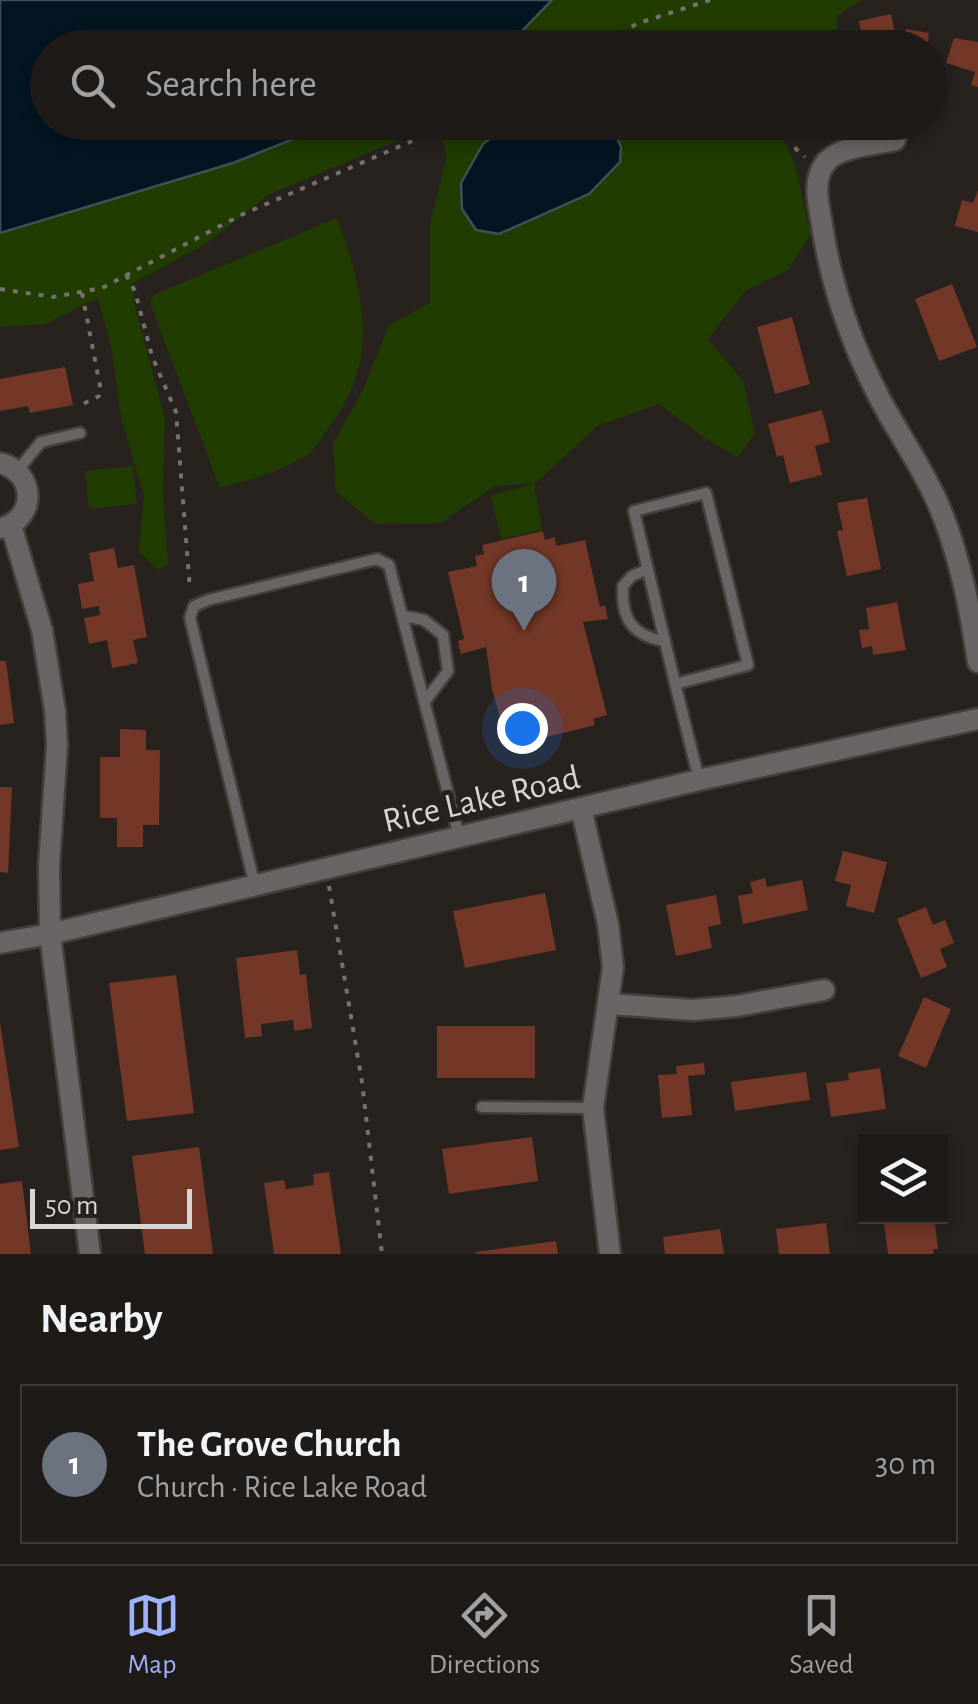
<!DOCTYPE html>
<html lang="en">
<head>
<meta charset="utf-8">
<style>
  body { margin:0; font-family:"Alegreya Sans",sans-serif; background:#262320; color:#f1f3f6 }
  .controls { position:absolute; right:30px; bottom:30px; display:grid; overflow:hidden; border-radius:0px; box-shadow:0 5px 15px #0003 }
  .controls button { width:90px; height:90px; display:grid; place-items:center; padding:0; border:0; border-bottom:2px solid #3c3836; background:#1e1a17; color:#f1f3f6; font:50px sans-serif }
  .scale { position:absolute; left:30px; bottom:25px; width:162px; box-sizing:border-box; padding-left:10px; border:5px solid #d9d5d3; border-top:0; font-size:28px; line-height:35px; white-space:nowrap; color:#d9d5d3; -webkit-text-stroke:8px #28221f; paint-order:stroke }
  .you { position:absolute; left:522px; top:728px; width:35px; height:35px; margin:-25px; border:8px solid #fff; border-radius:50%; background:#1a73e8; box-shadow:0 0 0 15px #1a73e833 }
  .badge { display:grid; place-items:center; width:65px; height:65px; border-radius:50%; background:#9fb3fd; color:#fff; font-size:32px; font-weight:700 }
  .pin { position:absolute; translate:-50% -82px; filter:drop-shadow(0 2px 5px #0008) }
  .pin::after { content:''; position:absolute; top:52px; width:35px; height:30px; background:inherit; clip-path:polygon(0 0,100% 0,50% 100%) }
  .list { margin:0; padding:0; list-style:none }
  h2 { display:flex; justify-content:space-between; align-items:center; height:130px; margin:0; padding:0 40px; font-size:42px }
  h2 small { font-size:32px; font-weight:400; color:#a1a1a1 }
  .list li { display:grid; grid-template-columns:65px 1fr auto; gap:30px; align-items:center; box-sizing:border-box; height:160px; margin:0 20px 20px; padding:0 20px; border:2px solid #3c3836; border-radius:0px }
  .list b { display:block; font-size:38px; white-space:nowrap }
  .list p { margin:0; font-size:32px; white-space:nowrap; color:#a1a1a1 }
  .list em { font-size:32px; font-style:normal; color:#a1a1a1 }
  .icon { flex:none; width:55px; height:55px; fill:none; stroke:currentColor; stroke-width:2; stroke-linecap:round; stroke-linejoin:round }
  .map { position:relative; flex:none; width:978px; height:1254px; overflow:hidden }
  .search { position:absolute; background:#1e1a17; box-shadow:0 5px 15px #0003; left:30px; right:30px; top:30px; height:110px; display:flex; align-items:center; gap:25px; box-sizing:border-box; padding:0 35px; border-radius:55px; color:#a1a1a1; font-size:38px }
  .sheet { height:310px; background:#1e1a17 }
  nav { display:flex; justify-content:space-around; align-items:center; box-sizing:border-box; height:140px; border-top:2px solid #3c3836; background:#1e1a17; font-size:28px; color:#a1a1a1 }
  nav a { display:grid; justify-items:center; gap:5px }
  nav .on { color:#9fb3fd }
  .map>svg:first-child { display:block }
</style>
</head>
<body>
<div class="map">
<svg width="978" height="1254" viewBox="0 0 978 1254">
  <rect width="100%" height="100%" fill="#28221f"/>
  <g fill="#203c00">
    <path d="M552,0H861L837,16L838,47L491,48L519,34Z"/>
    <path d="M334,123H511L507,127H612L604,123H851L833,132L784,140L795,165L811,234L788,270L745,291L708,339L743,381L755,433L738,457L706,439L659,404L597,426L536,483L495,486L440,523L375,524L336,491L333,444L363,390L389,325L430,303V224L447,156L437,124L268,195L207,243L132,284L136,311L165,418L163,494L168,564L157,570L139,551L144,496L121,417L111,345L98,298L45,324L0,327V233L233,163Z"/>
    <path d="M337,218C363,290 382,357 331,424C324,434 317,448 307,455C281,472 250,480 220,488L150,303L155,294Z"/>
    <path d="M133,466L137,504L89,509L85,471Z"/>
    <path d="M534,484L542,530L501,539L491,495Z"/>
  </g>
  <g fill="#021521" stroke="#424f56" stroke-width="2.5">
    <path d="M0,0H552L519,34L491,47L48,48V122L334,123L233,163L0,233Z"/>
    <path d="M511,123H604L612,127L621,147L620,162L589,194L499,234L476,230L462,209L461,183L483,144Z"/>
  </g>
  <g fill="#733727">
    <path d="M891,14L898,48H848L846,38L862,35L859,21Z"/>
    <path d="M906,29L929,33L927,48H903Z"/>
    <path d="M954,38L978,42V87L971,85L975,72L946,63Z"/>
    <path d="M978,190V232L955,226L962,200L973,203Z"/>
    <path d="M952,284L977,347L939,361L915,299Z"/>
    <path d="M792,317L810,384L775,394L757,327Z"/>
    <path d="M65,367L73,405L30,413L28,406L0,411V379Z"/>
    <path d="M822,410L830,442L815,446L822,475L790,483L783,455L777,457L768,424Z"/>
    <path d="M867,498L881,569L847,576L837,531L843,530L837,503Z"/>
    <path d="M543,531L545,540L555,537L556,546L585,540L600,607L605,605L608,619L583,622L607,715L593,719L595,725L522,743L520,736L506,739L492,689L486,647L461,654L458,641L464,639L448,572L477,566L475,556L484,554L482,545Z"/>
    <path d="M114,548L118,568L134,565L147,637L133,640L138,663L112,668L107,640L89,644L84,618L100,615L99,606L82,609L78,584L94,581L89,553Z"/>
    <path d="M897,602L906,650L873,655L872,646L862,648L859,630L869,629L866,608Z"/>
    <path d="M0,661H6L14,723L0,725Z"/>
    <path d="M120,729L146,730V750H160L159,825H143V847H117V818H100V757H120Z"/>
    <path d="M0,787H12L8,873L0,872Z"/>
    <path d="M843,851L887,862L874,913L846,906L851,885L835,881Z"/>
    <path d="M765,878L767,887L802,880L808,910L743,924L738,896L753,893L750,882Z"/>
    <path d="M545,893L556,950L465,968L453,911Z"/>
    <path d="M716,895L721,924L708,927L712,948L676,956L666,905Z"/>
    <path d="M926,907L933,925L945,920L954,943L940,949L947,967L921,978L897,919Z"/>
    <path d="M297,950L300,975L306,974L312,1028L294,1031L293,1020L261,1024L262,1036L245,1038L236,958Z"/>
    <path d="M176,975L194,1113L127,1121L109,983Z"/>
    <path d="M924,997L951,1009L926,1068L898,1056Z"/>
    <path d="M0,1022L19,1147L0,1150Z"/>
    <rect x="437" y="1026" width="98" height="52"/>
    <path d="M704,1063L705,1074L688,1076L692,1115L662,1118L658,1075L677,1074L676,1066Z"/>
    <path d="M880,1068L886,1109L831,1117L826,1083L849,1080L848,1073Z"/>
    <path d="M806,1072L810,1100L735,1111L731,1082Z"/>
    <path d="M532,1137L538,1181L449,1194L442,1149Z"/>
    <path d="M199,1147L213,1254H145L132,1156Z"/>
    <path d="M329,1172L341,1254H274L264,1183L284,1180L286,1189L314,1185L313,1174Z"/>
    <path d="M22,1181L31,1254H0V1184Z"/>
    <path d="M883,1216H934L938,1249H933L934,1254H888Z"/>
    <path d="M826,1223L830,1254H779L776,1229Z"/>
    <path d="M720,1229L724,1254H665L663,1237Z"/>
    <path d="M556,1241L558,1254H476V1252Z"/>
  </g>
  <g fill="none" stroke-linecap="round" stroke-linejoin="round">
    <g stroke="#443f3c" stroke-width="15">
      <g id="service">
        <path d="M17,471L41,442L80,433"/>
        <path d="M648,569L632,576L623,586C621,618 632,636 665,641"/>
        <path d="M404,616L424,620L443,635L448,671L426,700"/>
        <path d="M675,684L748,665L706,493L634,511C655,600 676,690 699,779"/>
        <path d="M255,886L190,618L194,606L208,600L377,559L389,565L459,836"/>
        <path d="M482,1107L593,1108"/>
      </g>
    </g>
    <g stroke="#443f3c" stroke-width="25">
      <g id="minor">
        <path d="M895,140C874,145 836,146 824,165C812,183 819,205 822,225C831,285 852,345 880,399C899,435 923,468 939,506C960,556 970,609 978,662"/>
        <path d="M0,463C35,472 38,517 2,528"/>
        <path d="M11,525L42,630L55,711L57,745L49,866L50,934L90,1254"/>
        <path d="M581,808L608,924L613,967L593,1108L610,1254"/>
        <path d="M610,1004L693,1010L737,1006L824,990"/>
      </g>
    </g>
    <g stroke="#443f3c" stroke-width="25">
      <path id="tertiary" d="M0,943L50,934L699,780L978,719"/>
    </g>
    <g stroke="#76716e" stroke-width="4" stroke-dasharray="5 8" stroke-linecap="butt">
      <path d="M599,48L636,24L710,0"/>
      <path d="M788,122L796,149L805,157"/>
      <path d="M126,275L135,291L152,356L176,412L190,590"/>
      <path d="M0,289L53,297L102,288L241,215L456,122"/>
      <path d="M82,293L101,391L99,396L83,404"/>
      <path d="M329,886L362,1082L382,1254"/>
    </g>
    <use href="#service" stroke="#686564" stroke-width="10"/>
    <use href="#minor" stroke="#686564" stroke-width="20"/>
    <use href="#tertiary" stroke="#686564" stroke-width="20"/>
  </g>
  <g text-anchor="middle" stroke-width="10" stroke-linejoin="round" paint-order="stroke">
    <g font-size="35" fill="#d9d5d3" stroke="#28221f">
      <text transform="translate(481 798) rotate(-13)" y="12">Rice Lake Road</text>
    </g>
  </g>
</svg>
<div class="controls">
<button><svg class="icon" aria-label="layers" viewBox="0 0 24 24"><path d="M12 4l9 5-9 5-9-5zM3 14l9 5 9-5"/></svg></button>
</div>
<div class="scale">50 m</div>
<div class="you"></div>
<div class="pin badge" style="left:524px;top:631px;background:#6b7280">1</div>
<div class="search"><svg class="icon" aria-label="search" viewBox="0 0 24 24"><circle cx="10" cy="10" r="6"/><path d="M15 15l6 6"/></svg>Search here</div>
</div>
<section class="sheet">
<h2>Nearby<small></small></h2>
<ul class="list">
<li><span class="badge" style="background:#6b7280">1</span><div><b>The Grove Church</b><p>Church · Rice Lake Road</p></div><em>30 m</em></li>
</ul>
</section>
<nav>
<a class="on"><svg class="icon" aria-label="map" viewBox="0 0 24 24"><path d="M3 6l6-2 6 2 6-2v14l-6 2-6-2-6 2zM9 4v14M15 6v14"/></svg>Map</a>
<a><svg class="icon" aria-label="directions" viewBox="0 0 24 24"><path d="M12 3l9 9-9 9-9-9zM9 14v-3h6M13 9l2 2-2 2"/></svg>Directions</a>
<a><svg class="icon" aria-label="saved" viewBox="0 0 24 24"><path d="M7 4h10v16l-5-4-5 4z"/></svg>Saved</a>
</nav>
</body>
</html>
